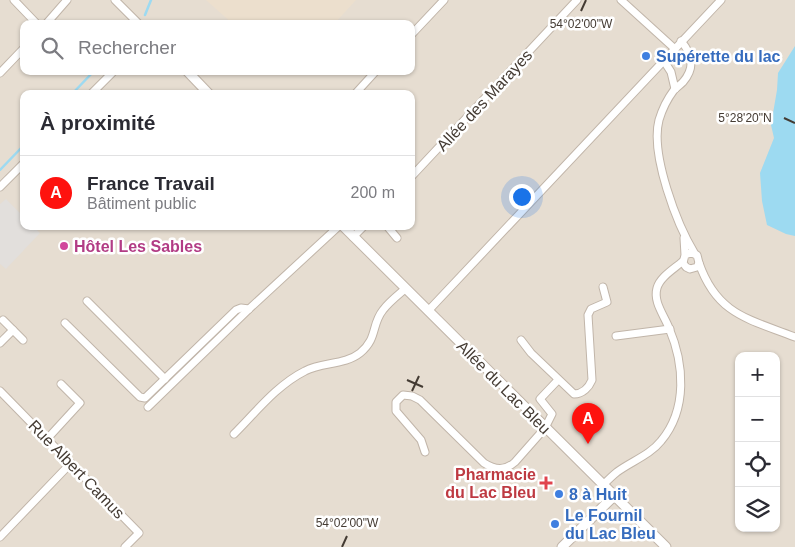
<!DOCTYPE html>
<html lang="fr">
<head>
<meta charset="utf-8">
<style>
  body { margin:0; font-family:Helvetica,sans-serif; background:#f7f7f7; color:#2b2b33 }
  .controls { position:absolute; right:15px; bottom:15px; display:grid; overflow:hidden; border-radius:10px; box-shadow:0 1px 4px #0004 }
  .controls button { width:45px; height:45px; display:grid; place-items:center; padding:0; border:0; border-bottom:1px solid #e1e1e2; background:#fff; color:#2b2b33; font:25px sans-serif }
  .you { position:absolute; left:521px; top:196px; width:18px; height:18px; margin:-12px; border:4px solid #fff; border-radius:50%; background:#1a73e8; box-shadow:0 0 0 8px #1a73e833 }
  .badge { display:grid; place-items:center; width:32px; height:32px; border-radius:50%; background:#fe120e; color:#fff; font-size:16px; font-weight:700 }
  .pin { position:absolute; translate:-50% -41px; filter:drop-shadow(0 1px 2px #0008) }
  .pin::after { content:''; position:absolute; top:26px; width:18px; height:15px; background:inherit; clip-path:polygon(0 0,100% 0,50% 100%) }
  .list { margin:0; padding:0; list-style:none }
  h2 { display:flex; justify-content:space-between; align-items:center; height:65px; margin:0; padding:0 20px; font-size:21px }
  h2 small { font-size:16px; font-weight:400; color:#7c7c81 }
  .list li { display:grid; grid-template-columns:32px 1fr auto; gap:15px; align-items:center; box-sizing:border-box; height:75px; padding:0 20px; border-top:1px solid #e1e1e2 }
  .list b { display:block; font-size:19px; white-space:nowrap }
  .list p { margin:0; font-size:16px; white-space:nowrap; color:#7c7c81 }
  .list em { font-size:16px; font-style:normal; color:#7c7c81 }
  .icon { flex:none; width:28px; height:28px; fill:none; stroke:currentColor; stroke-width:2; stroke-linecap:round; stroke-linejoin:round }
  .map { position:relative; flex:none; width:795px; height:547px; overflow:hidden }
  .search { position:absolute; background:#fff; box-shadow:0 1px 4px #0004; left:20px; top:20px; width:395px; height:55px; display:flex; align-items:center; gap:12px; box-sizing:border-box; padding:0 18px; border-radius:10px; color:#7c7c81; font-size:19px }
  .panel { position:absolute; background:#fff; box-shadow:0 1px 4px #0004; left:20px; top:90px; width:395px; height:140px; border-radius:10px }
  .map>svg:first-child { display:block }
</style>
</head>
<body>
<div class="map">
<svg width="795" height="547" viewBox="0 0 795 547">
  <rect width="100%" height="100%" fill="#f2ece3"/>
  <path fill="#e6ddd1" fill-rule="evenodd" d="M0,0H795V547H0ZM24,24H411V71H24ZM24,94H411V226H24ZM739,356H776V528H739Z"/>
  <path fill="#ecdfcd" d="M206,0H356L334,24H233Z"/>
  <path fill="#e2dfdc" d="M6,199L20,213V220L24,226H33L40,233L6,269L0,264V204Z"/>
  <path fill="#9ddaf1" d="M795,46V236L786,234L767,225L762,201L760,173L774,138L771,125L777,90L778,73Z"/>
  <g fill="none" stroke-linecap="round" stroke-linejoin="round">
    <g stroke="#9ddaf1" stroke-width="2.5">
      <path d="M145,15L151,0"/>
      <path d="M72,94L94,71"/>
      <path d="M0,170L24,145"/>
    </g>
    <g stroke="#c1b5a9" stroke-width="9">
      <g id="minor">
        <path d="M14,0L37,24"/>
        <path d="M115,0L139,24"/>
        <path d="M621,0L675,49"/>
        <path d="M46,24L67,0"/>
        <path d="M411,35L444,0"/>
        <path d="M681,41C693,55 695,68 683,82C680,85 677,87 674,90C668,98 662,110 659,120C650,154 677,225 695,254"/>
        <path d="M664,61L671,72L675,89"/>
        <path d="M0,73L24,48"/>
        <path d="M91,94L114,71"/>
        <path d="M355,94L376,71"/>
        <path d="M411,177L577,0"/>
        <path d="M0,187L24,163"/>
        <path d="M387,226L397,238"/>
        <path d="M353,237L364,226"/>
        <path d="M684,238L685,255L683,263L686,267L690,269L697,267L699,263L697,255L691,253L685,255"/>
        <path d="M699,263C717,315 749,319 795,337"/>
        <path d="M87,301L165,379"/>
        <path d="M428,311L721,0"/>
        <path d="M3,320L23,340"/>
        <path d="M65,323L140,397L145,398L236,310L241,308L249,309"/>
        <path d="M616,336L670,329"/>
        <path d="M521,340L531,353L574,394C583,394 589,387 592,380L588,315L591,309L607,302L603,287"/>
        <path d="M0,343L13,330"/>
        <path d="M0,391L139,533L125,547"/>
        <path d="M148,407L249,309L339,226"/>
        <path d="M234,434C256,412 277,385 305,371C322,362 345,365 360,353C378,338 371,325 383,310C389,302 398,295 405,289"/>
        <path d="M47,439L80,403L61,384"/>
        <path d="M425,452L421,440L396,411V402L403,395L412,396L420,400L484,463C495,470 505,471 515,462L545,428L552,414L540,399L558,380"/>
        <path d="M603,485C608,480 612,476 617,472C632,461 650,455 661,441C688,409 684,363 669,328C664,315 653,302 657,288C660,277 674,269 683,261"/>
        <path d="M0,537L71,463"/>
      </g>
    </g>
    <g stroke="#c1b5a9" stroke-width="11">
      <g id="tertiary">
        <path d="M187,71L209,94"/>
        <path d="M343,226L666,547"/>
        <path d="M562,547L614,496"/>
      </g>
    </g>
    <use href="#minor" stroke="#fff" stroke-width="7"/>
    <use href="#tertiary" stroke="#fff" stroke-width="9"/>
  </g>
  <path fill="none" stroke="#443b33" stroke-width="2" d="M581,11L586,0M784,118L795,123M407,380L423,387M412,391L419,376M342,547L347,536"/>
  <g fill="#3f7fe0" stroke="#fff" stroke-width="2">
    <circle cx="646" cy="56" r="5"/>
    <circle cx="559" cy="494" r="5"/>
    <circle cx="555" cy="524" r="5"/>
  </g>
  <circle fill="#d1479c" stroke="#fff" stroke-width="2" cx="64" cy="246" r="5"/>
  <path fill="#e0444e" stroke="#fff" stroke-width="2" d="M543.5 475.5h5v5h5v5h-5v5h-5v-5h-5v-5h5z"/>
  <g text-anchor="middle" stroke-width="5" stroke-linejoin="round" paint-order="stroke">
    <g font-size="16" font-weight="bold" fill="#366cbe" stroke="#fff" text-anchor="start">
      <text x="656" y="62">Supérette du lac</text>
      <text x="569" y="500">8 à Huit</text>
      <text x="565" y="521">Le Fournil<tspan x="565" dy="18">du Lac Bleu</tspan></text>
    </g>
    <g font-size="16" fill="#443b33" stroke="#fff">
      <text transform="translate(484 100) rotate(-47)" y="6">Allée des Marayes</text>
      <text transform="translate(504 387) rotate(45)" y="6">Allée du Lac Bleu</text>
      <text transform="translate(77 469) rotate(46)" y="6">Rue Albert Camus</text>
    </g>
    <g font-size="16" font-weight="bold" fill="#b23c85" stroke="#fff" text-anchor="start">
      <text x="74" y="252">Hôtel Les Sables</text>
    </g>
    <g font-size="16" font-weight="bold" fill="#be3a42" stroke="#fff" text-anchor="end">
      <text x="536" y="480">Pharmacie<tspan x="536" dy="18">du Lac Bleu</tspan></text>
    </g>
  </g>
  <g font-size="12" text-anchor="middle" fill="#443b33" stroke="#fff" stroke-width="5" stroke-linejoin="round" paint-order="stroke">
    <text x="581" y="28">54°02'00"W</text>
    <text x="745" y="122">5°28'20"N</text>
    <text x="347" y="527">54°02'00"W</text>
  </g>
</svg>
<div class="controls">
<button>+</button>
<button>−</button>
<button><svg class="icon" aria-label="locate" viewBox="0 0 24 24"><circle cx="12" cy="12" r="6"/><path d="M12 2v4M12 18v4M2 12h4M18 12h4"/></svg></button>
<button><svg class="icon" aria-label="layers" viewBox="0 0 24 24"><path d="M12 4l9 5-9 5-9-5zM3 14l9 5 9-5"/></svg></button>
</div>
<div class="you"></div>
<div class="pin badge" style="left:588px;top:444px">A</div>
<div class="search"><svg class="icon" aria-label="search" viewBox="0 0 24 24"><circle cx="10" cy="10" r="6"/><path d="M15 15l6 6"/></svg>Rechercher</div>
<section class="panel">
<h2>À proximité<small></small></h2>
<ul class="list">
<li><span class="badge">A</span><div><b>France Travail</b><p>Bâtiment public</p></div><em>200 m</em></li>
</ul>
</section>
</div>
</body>
</html>
